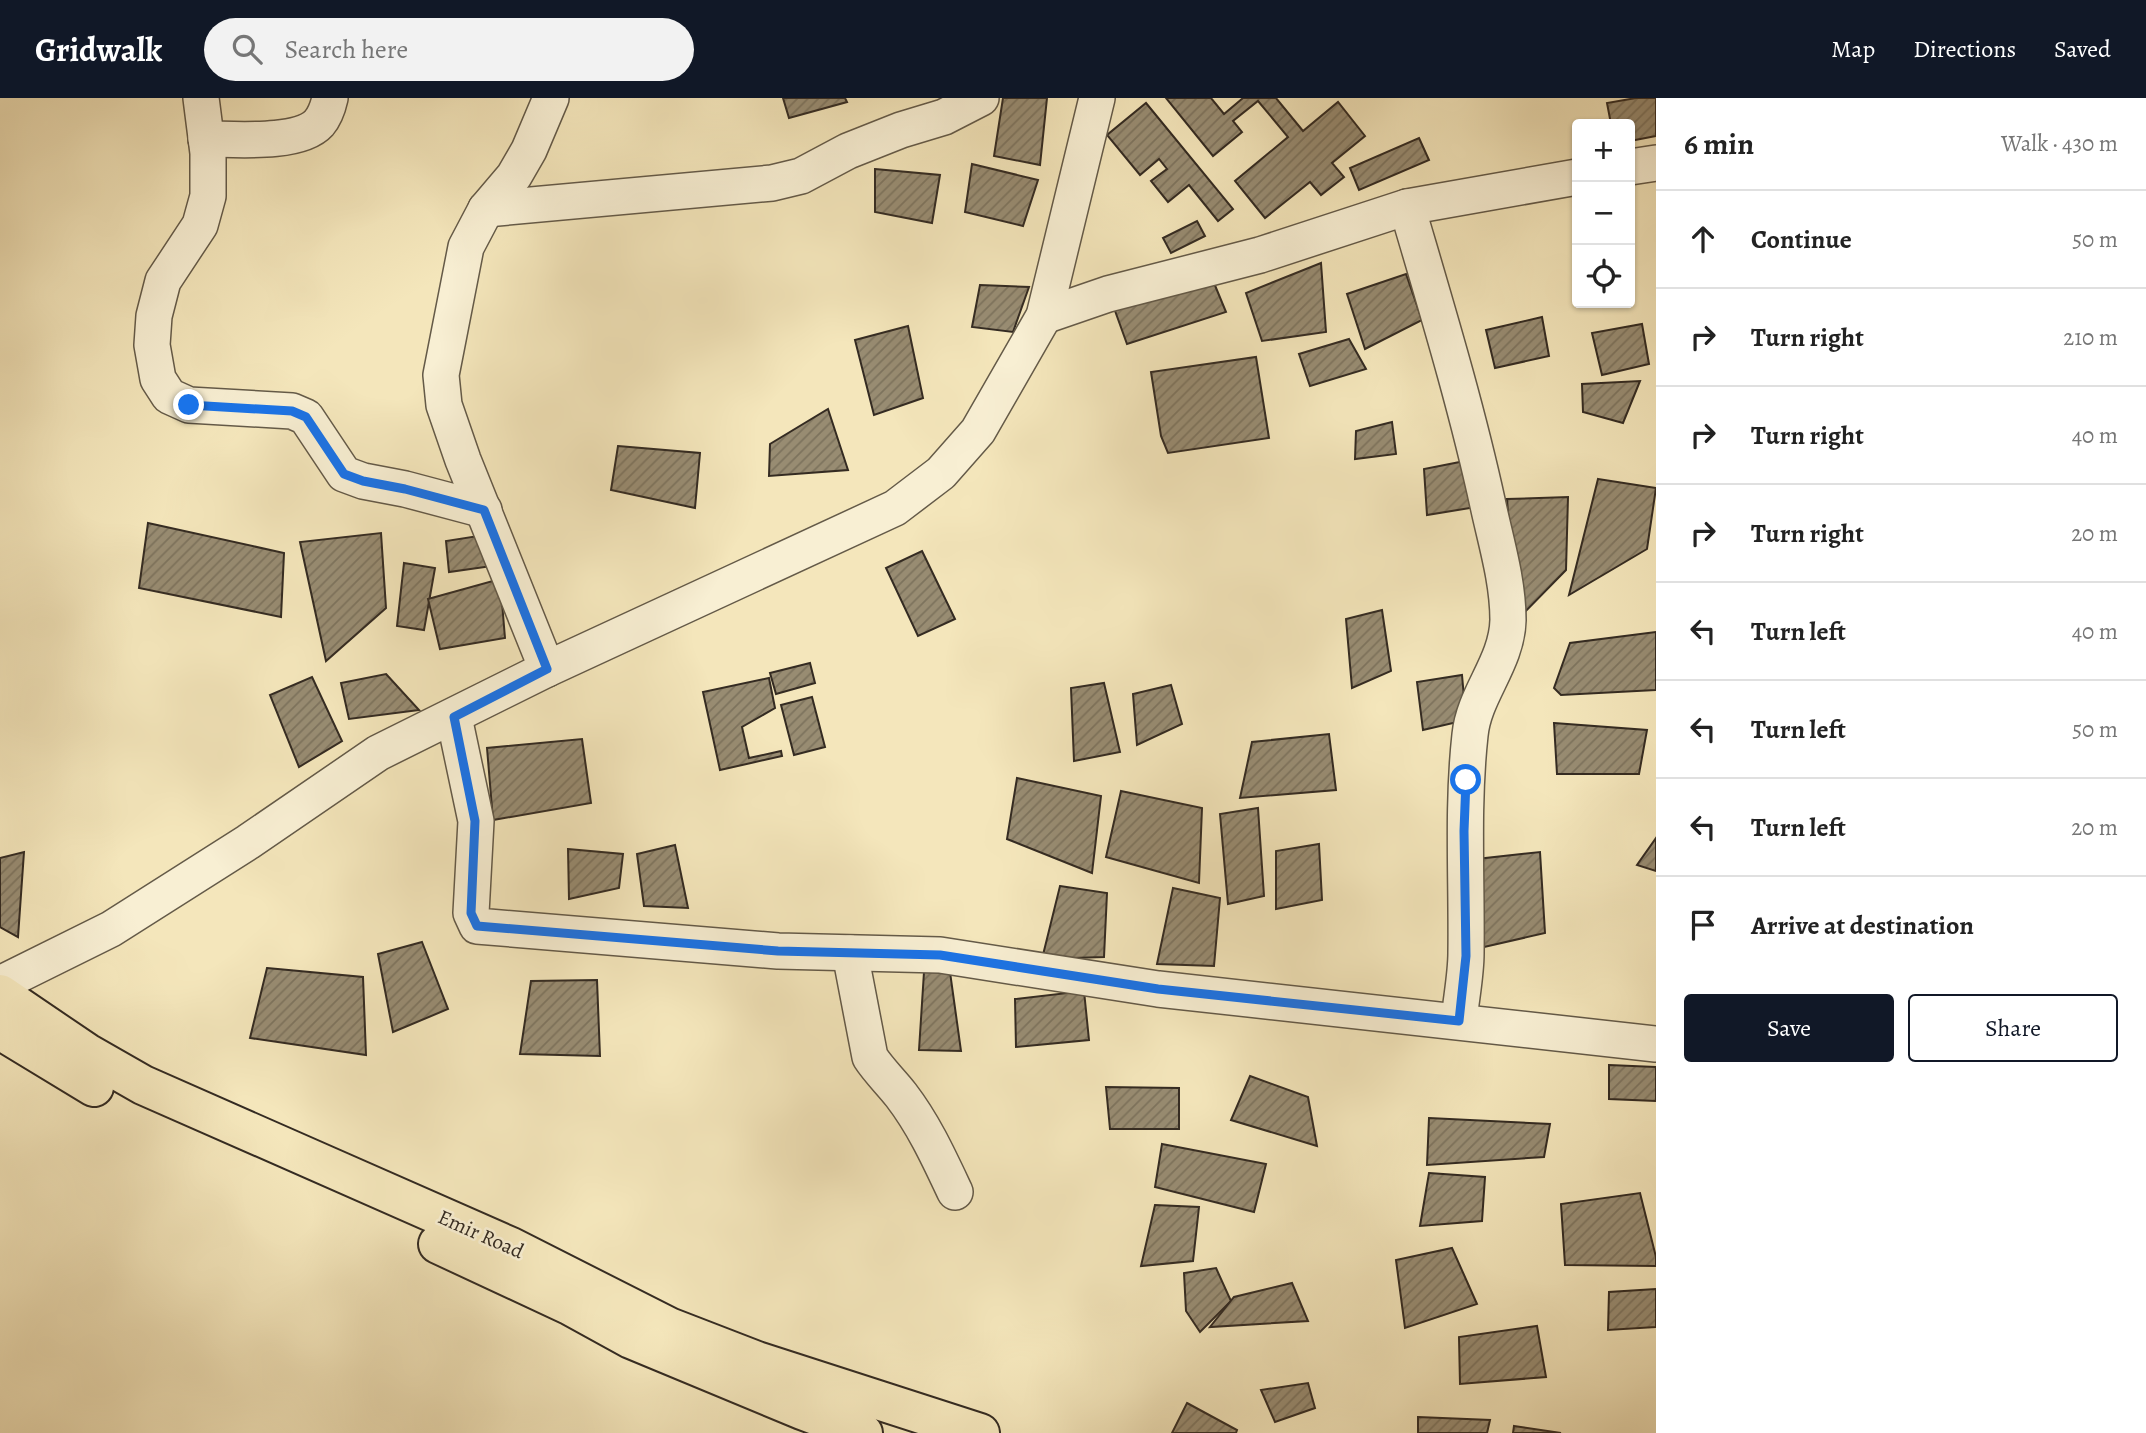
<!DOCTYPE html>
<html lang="en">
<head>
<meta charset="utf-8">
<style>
  body { margin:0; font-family:Alegreya,serif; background:#f2f2f2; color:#222 }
  .controls { position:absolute; right:21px; top:21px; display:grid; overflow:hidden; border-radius:7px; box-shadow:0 2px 5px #0004 }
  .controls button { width:63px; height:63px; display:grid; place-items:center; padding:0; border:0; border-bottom:2px solid #e0e0e0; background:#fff; color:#222; font:35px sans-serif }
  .stop { position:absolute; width:21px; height:21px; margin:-16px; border:5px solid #1a73e8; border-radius:50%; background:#fff }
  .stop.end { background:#1a73e8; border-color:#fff; box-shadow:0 2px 7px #0008 }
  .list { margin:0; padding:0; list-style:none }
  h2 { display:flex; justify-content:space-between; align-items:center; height:91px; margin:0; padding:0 28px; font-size:30px }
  h2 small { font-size:23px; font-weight:400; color:#767676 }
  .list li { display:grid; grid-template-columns:46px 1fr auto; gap:21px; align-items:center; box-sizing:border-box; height:98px; padding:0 28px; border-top:2px solid #e0e0e0 }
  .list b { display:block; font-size:26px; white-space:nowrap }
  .list em { font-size:23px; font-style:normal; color:#767676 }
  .actions { display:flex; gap:14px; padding:21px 28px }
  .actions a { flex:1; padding:16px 0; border:2px solid #111827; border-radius:7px; text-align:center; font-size:24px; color:#111827 }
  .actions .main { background:#111827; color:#fff }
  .icon { flex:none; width:38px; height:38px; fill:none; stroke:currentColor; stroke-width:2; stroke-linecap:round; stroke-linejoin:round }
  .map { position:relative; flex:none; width:1656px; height:1335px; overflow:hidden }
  header { display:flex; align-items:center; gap:42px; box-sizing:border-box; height:98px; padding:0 35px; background:#111827; color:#fff }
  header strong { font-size:33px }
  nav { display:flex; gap:38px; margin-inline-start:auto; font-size:24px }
  .search { width:490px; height:63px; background:#f2f2f2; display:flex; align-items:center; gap:18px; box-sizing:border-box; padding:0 24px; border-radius:38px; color:#767676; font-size:26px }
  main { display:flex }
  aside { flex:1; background:#fff }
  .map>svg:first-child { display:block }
</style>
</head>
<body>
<header>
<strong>Gridwalk</strong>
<div class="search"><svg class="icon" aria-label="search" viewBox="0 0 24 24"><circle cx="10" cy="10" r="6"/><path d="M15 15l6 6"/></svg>Search here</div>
<nav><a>Map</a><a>Directions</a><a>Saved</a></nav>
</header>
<main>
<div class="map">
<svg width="1656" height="1335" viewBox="0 0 1656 1335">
  <defs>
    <pattern id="building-hatch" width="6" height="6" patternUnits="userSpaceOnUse" patternTransform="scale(1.75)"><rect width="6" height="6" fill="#988c72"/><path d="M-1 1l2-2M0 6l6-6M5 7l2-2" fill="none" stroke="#7d735d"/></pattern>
  </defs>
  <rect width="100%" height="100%" fill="#f4e6bb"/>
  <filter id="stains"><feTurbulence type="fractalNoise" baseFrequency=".00286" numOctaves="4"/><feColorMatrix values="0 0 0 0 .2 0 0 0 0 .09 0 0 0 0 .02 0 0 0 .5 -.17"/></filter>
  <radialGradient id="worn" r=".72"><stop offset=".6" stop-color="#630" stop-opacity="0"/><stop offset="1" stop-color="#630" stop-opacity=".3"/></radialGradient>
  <g fill="url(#building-hatch)" stroke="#342b22" stroke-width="2">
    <path d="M783,0H845L847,4L789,20Z"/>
    <path d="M1003,0H1047L1040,67L994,58Z"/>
    <path d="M1166,0H1211L1224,16L1243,0H1276L1303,33L1338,4L1365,38L1332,65L1344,79L1321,97L1310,84L1265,120L1235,83L1288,39L1258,3L1233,23L1242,34L1213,58Z"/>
    <path d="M1636,0H1656V38L1630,43V26H1611L1607,5Z"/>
    <path d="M1146,5L1233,111L1218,123L1189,87L1168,104L1151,83L1167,71L1159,61L1140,77L1107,37Z"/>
    <path d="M1419,40L1429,62L1359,92L1350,70Z"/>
    <path d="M972,66L1038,82L1023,128L965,114Z"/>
    <path d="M875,71L940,77L932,125L875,114Z"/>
    <path d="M1197,123L1205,138L1171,155L1163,140Z"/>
    <path d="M1321,165L1326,234L1262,243L1246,195Z"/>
    <path d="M1406,176L1422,222L1365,251L1347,196Z"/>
    <path d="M1214,185L1226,214L1127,246L1114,210Z"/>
    <path d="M980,187L1029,189L1013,234L972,229Z"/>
    <path d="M1542,219L1549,258L1495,270L1486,232Z"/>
    <path d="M1642,226L1649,266L1602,277L1592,235Z"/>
    <path d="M908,228L923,300L874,317L855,242Z"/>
    <path d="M1349,241L1366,271L1310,288L1299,256Z"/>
    <path d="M1256,259L1269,340L1168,355L1161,338L1151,274Z"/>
    <path d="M1640,283L1623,325L1583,314L1582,286Z"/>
    <path d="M828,311L848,372L769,378L770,346Z"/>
    <path d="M1392,324L1396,356L1355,361L1356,333Z"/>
    <path d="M618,348L700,355L695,410L611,392Z"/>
    <path d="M1465,363L1476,409L1427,417L1424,371Z"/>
    <path d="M1598,381L1656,390L1647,451L1569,497Z"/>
    <path d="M1568,399L1566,472L1516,523L1507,401Z"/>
    <path d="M148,425L284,455L281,519L139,490Z"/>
    <path d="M381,435L386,510L326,563L300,444Z"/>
    <path d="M478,438L492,468L449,474L446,443Z"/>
    <path d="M922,453L955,521L918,538L886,470Z"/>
    <path d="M404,465L435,470L424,532L397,528Z"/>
    <path d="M500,481L505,540L440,551L428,501Z"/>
    <path d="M1382,512L1391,573L1352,590L1346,521Z"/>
    <path d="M1656,534V592L1561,597L1554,590L1570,545Z"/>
    <path d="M810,565L815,585L776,596L770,575Z"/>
    <path d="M386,576L419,612L349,621L341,585Z"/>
    <path d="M1462,577L1466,622L1423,632L1417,584Z"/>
    <path d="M312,579L342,643L299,669L270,597Z"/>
    <path d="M769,580L775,610L742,629L749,660L781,653L782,658L720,672L703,594Z"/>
    <path d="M1104,585L1120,654L1074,663L1071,590Z"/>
    <path d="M1171,587L1182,626L1137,647L1133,596Z"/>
    <path d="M812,599L825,649L794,657L781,607Z"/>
    <path d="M1554,625L1647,632L1639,676H1557Z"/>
    <path d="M1329,636L1336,692L1240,700L1252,644Z"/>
    <path d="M582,641L591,705L493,722L487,650Z"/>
    <path d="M1017,680L1101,698L1092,775L1007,741Z"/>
    <path d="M1121,693L1202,710L1199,785L1106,759Z"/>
    <path d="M1258,710L1264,798L1228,806L1220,716Z"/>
    <path d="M1656,740V773L1637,767Z"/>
    <path d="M1319,746L1322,802L1276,811V753Z"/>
    <path d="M675,747L688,810L644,808L637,756Z"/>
    <path d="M568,751L623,756L619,790L569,801Z"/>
    <path d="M24,754L18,839L0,829V760Z"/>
    <path d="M1540,754L1545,835L1484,849L1477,761Z"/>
    <path d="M1060,788L1107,795L1104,859L1042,861Z"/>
    <path d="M1173,790L1220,800L1214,868L1157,866Z"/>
    <path d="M422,844L448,911L393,934L378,856Z"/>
    <path d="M267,870L363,879L366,957L250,940Z"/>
    <path d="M924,874H950L961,953L919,952Z"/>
    <path d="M597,882L600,958L520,956L531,883Z"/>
    <path d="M1084,893L1089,942L1016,949L1015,901Z"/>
    <path d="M1609,967L1656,969V1003L1609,1001Z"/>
    <path d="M1250,978L1308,999L1317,1048L1231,1022Z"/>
    <path d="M1106,989L1179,990V1031H1110Z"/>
    <path d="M1429,1020L1550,1026L1544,1059L1427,1067Z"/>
    <path d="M1162,1046L1266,1066L1254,1114L1155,1089Z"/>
    <path d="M1429,1075L1485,1079L1482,1123L1420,1128Z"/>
    <path d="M1640,1095L1656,1159V1168L1565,1167L1561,1106Z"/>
    <path d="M1155,1107L1199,1109L1193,1163L1141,1168Z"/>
    <path d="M1452,1150L1477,1206L1405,1230L1396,1162Z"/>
    <path d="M1216,1170L1231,1203L1200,1234L1186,1213L1184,1175Z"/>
    <path d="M1292,1185L1308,1223L1210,1229L1234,1199Z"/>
    <path d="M1656,1191V1229L1608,1232L1609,1194Z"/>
    <path d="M1537,1228L1546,1279L1460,1286L1459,1239Z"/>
    <path d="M1308,1285L1315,1310L1275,1324L1261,1292Z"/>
    <path d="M1187,1305L1237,1332L1236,1335H1172Z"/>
    <path d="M1418,1319L1490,1322L1487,1335H1418Z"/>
    <path d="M1514,1328L1561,1335H1513Z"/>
  </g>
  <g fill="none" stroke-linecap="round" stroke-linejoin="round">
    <g stroke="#645a48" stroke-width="38">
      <g id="minor">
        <path d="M201,0L208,55V98L200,127L163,183L154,218L152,247L158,281L169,298L189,307L292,313L306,319L344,376L363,383L405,391L484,412"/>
        <path d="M206,41C234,41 299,47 319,25C325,18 328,9 330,0"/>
        <path d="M1630,69L1656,65"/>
        <path d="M1407,109C1436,208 1466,306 1488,407C1496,444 1508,483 1508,522C1507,565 1474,596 1470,637C1462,710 1467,782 1466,855C1466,877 1461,901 1459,923"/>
        <path d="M486,111L772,85L801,78L848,53L901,32L944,19L981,0"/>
        <path d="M1044,218L1108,196L1260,157L1407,109L1577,79"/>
        <path d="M547,571L463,362L444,307L441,277L466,149L486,111L514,78L529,52L551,0"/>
        <path d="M454,619L476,723L471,815L477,828L778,853L940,857L1158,891L1656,946"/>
        <path d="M850,855L870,959C879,973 891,984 901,997C924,1027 939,1060 955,1094"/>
        <path d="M0,886L111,831L248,744L378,655L547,571L895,410L941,375L978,333L1044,218L1097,0"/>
      </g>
    </g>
    <g stroke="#342b22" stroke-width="42">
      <g id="trunk">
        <path d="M0,896L87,955L143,987L511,1149L669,1229L757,1263L980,1335"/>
        <path d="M0,932L94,989"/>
        <path d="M438,1146L571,1208L631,1241L802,1312L863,1335"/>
      </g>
    </g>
    <use href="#minor" stroke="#f8efd3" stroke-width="35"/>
    <use href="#trunk" stroke="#f4e6bb" stroke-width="38"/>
  </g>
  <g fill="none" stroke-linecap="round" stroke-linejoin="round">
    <path stroke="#1a73e8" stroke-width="9" d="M189,307L292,313L306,319L344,376L363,383L405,391L484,412L547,571L454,619L475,723L471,815L477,828L778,853L940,857L1158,891L1459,923L1466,858L1464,733L1466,682"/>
  </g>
  <g text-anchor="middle" stroke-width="5" stroke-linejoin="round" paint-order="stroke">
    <g font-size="21" fill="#342b22" stroke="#f8efd3">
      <text transform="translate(481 1136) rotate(24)" y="7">Emir Road</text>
    </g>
  </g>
  <rect width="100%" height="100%" filter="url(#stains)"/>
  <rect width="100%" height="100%" fill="url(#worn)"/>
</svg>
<div class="controls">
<button>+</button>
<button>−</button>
<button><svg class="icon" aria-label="locate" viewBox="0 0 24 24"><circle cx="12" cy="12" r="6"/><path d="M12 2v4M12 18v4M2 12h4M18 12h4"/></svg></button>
</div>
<div class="stop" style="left:1466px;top:682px"></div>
<div class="stop end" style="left:189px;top:307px"></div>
</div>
<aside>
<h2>6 min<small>Walk · 430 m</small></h2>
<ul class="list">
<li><svg class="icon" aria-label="ahead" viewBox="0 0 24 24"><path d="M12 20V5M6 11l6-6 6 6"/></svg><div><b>Continue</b></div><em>50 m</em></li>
<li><svg class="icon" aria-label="right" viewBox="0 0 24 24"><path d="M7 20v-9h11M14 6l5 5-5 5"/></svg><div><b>Turn right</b></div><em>210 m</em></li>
<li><svg class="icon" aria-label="right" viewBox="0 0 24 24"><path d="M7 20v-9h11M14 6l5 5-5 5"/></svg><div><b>Turn right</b></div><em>40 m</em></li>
<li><svg class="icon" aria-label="right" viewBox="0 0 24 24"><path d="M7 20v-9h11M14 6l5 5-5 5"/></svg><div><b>Turn right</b></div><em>20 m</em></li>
<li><svg class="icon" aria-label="left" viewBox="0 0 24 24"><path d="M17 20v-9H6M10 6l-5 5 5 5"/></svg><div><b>Turn left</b></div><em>40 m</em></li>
<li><svg class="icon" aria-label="left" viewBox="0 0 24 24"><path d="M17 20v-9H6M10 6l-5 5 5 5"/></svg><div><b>Turn left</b></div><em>50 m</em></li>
<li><svg class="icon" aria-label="left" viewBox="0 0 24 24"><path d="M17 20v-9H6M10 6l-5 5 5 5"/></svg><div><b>Turn left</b></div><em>20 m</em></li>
<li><svg class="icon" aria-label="arrive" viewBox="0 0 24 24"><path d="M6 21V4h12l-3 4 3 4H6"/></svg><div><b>Arrive at destination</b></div></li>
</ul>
<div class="actions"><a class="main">Save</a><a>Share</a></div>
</aside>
</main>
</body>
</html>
